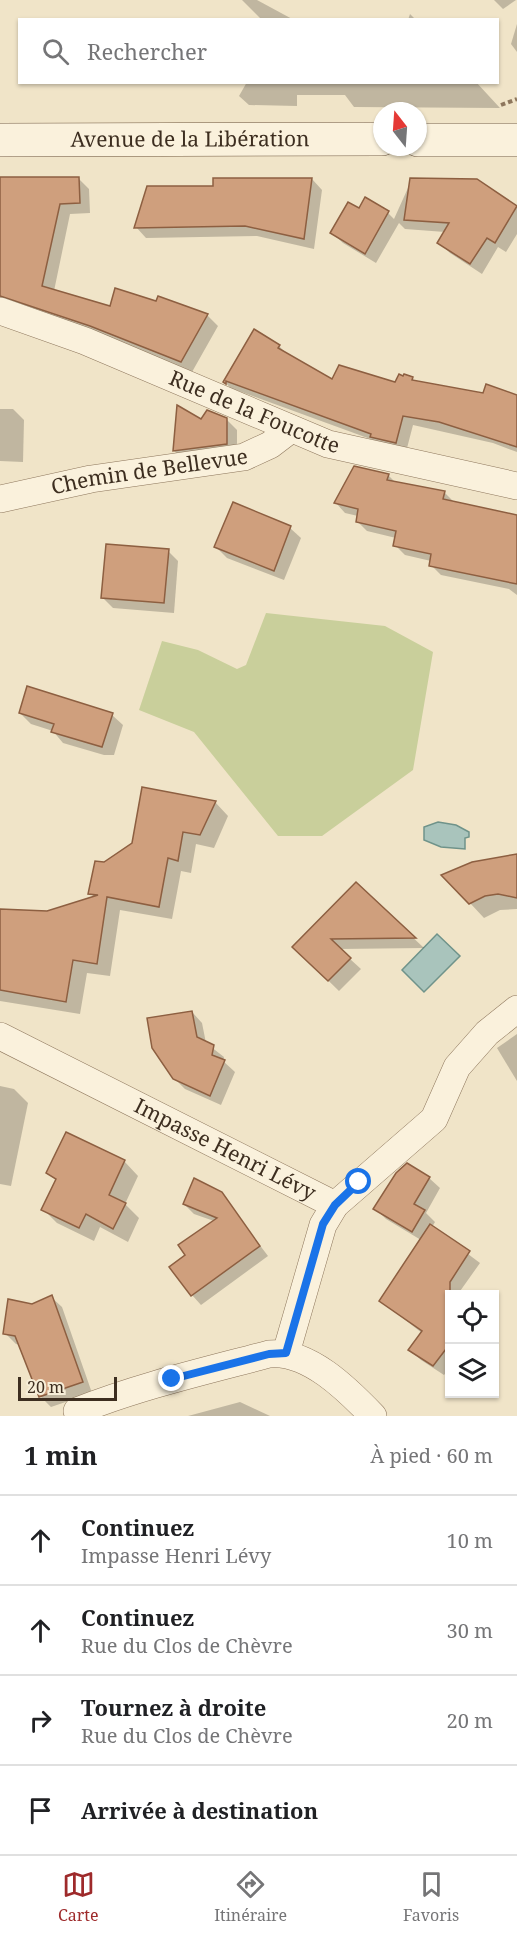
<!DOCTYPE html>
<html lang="fr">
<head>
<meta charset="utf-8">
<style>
  body { margin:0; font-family:"Noto Serif",serif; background:#f6f6f6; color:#202124 }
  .controls { position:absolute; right:18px; bottom:18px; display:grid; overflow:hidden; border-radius:0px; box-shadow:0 2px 4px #0004 }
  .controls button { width:54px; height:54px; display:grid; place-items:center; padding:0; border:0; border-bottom:2px solid #e0e0e0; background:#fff; color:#202124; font:30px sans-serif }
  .compass { position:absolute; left:373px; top:102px; width:54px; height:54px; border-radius:50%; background:#fff; box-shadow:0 2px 4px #0004; rotate:343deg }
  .scale { position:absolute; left:18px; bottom:15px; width:99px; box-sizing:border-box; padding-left:6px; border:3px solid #3d2e20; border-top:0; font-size:16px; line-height:21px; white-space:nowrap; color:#3d2e20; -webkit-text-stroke:4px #f7eed8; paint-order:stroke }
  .stop { position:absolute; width:18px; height:18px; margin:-14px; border:4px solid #1a73e8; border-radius:50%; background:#fff }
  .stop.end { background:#1a73e8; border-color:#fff; box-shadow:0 2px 6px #0008 }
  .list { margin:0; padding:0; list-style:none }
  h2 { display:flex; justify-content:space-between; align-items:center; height:78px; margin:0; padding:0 24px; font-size:26px }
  h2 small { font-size:20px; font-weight:400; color:#757577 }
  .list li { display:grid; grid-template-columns:39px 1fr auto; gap:18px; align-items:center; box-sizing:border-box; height:90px; padding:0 24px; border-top:2px solid #e0e0e0 }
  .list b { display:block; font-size:22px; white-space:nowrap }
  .list p { margin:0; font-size:20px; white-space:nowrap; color:#757577 }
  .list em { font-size:20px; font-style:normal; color:#757577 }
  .icon { flex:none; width:33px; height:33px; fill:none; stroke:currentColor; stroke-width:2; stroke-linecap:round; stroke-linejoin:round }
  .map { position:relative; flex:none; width:517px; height:1416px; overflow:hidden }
  .search { position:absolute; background:#fff; box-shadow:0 2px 4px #0004; left:18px; right:18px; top:18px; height:66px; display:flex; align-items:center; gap:15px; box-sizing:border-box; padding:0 21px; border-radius:0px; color:#757577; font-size:22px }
  .sheet { height:438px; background:#fff }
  nav { display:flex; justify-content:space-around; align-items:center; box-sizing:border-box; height:84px; border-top:2px solid #e0e0e0; background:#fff; font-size:16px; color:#757577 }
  nav a { display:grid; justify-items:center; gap:3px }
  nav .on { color:#9e2a2b }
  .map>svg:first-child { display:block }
</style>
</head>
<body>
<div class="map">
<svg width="517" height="1416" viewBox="0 0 517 1416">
  <rect width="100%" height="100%" fill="#f0e4c8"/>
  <path fill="#c9cf9b" d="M266,613L385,626L433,652L413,770L322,836H278L194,732L139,710L162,641L198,650L237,669L246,665Z"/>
  <g fill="#a9c4bc" stroke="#6f938a" stroke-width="1.5">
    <path d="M438,822L456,825L469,832V837L465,838V849L441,847L424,840V827Z"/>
    <path d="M437,934L460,956L424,992L402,970Z"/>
  </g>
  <g fill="#0003">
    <path d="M242,0H257L294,20H262Z"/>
    <path d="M494,0H516L503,9Z"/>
    <path d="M410,14L416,20H408Z"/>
    <path d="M517,24V52L511,44Z"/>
    <path d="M247,82H476L500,108L354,107L345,95H297V106L249,105L239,96Z"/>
    <path d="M0,178L79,179L89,189L90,213L70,214L54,291L111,308L207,315L218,326L192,372L0,298Z"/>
    <path d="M312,179L322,190L314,249L257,236L146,238L136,227L214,188Z"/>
    <path d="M412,179L478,180L517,206V234L506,252L498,247L482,274L450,253L439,242L445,232L405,229L399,223L376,263L343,243L332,233L359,210L388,213L394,219Z"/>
    <path d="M254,331L279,346L289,356L333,381L396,384L412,378L416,383L484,395L517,397V452L493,443L413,425L406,452L236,390L234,392L225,382Z"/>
    <path d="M0,409H13L24,420L23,462L0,461Z"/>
    <path d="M226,419L237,430V454L185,461L174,451L202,421Z"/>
    <path d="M388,475L396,483L444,492L455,503L517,517V595L509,589L441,575L431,565V561L405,555L395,545L396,538L367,531L357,521L358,516L345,513L336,503Z"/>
    <path d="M290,528L301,538L284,580L227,558L216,547Z"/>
    <path d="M168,551L178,561L174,613L113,608L103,598Z"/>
    <path d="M20,713L112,715L123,725L114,755H104L63,743L53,731L31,724Z"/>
    <path d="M215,802L228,816L214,848L196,844L191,873L181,871L172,919L120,910L110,976L87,973L80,1014L0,1001V910L47,912L95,898L90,893L104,864Z"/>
    <path d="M517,864V909L500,910L484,918L470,903Z"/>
    <path d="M356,884L424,948L339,949L361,969L339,991L294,947Z"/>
    <path d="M192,1012L202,1023L206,1043L224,1057L223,1061L235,1072L221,1105L185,1089L174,1078Z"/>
    <path d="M517,1034V1081L497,1048Z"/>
    <path d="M0,1086L14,1089L28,1103L11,1186L0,1184Z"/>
    <path d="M124,1161L138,1176L125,1204L139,1218L128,1242L100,1227L94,1241L57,1223L43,1209L57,1181L48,1172Z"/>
    <path d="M429,1178L440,1188L426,1213L435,1222L432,1227L480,1263L458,1294H450V1368L444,1375L421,1360L410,1350L422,1333L381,1301L421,1240L386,1219L375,1208Z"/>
    <path d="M221,1194L268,1256L201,1305L192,1295L187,1255L214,1221L194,1214L184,1204Z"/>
    <path d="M51,1297L62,1307L92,1393L51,1407L40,1396L21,1345L16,1344L5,1333L32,1305Z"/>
    <path d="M240,1402L270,1416H188Z"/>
  </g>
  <g fill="#cf9f7d" stroke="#8d5f41" stroke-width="1.5">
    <path d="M0,177H79L80,203L60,204L42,286L110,306L115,288L156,301L158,296L208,314L181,362L90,326L0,296Z"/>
    <path d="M213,178H312L304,239L245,226L134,228L147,186H213Z"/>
    <path d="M410,178L477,179L517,206L495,243L487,238L470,264L437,243L449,223L404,220Z"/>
    <path d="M365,197L389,211L365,254L330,233L348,202L359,208Z"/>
    <path d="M254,329L280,345L278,348L332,379L339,365L395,382L399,374L403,376L404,374L413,377L412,380L483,393L486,384L517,395V447L439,422L403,416L396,443L370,437L371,434L226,381V384L223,382Z"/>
    <path d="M177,405L201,419L207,410L227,418V444L173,451Z"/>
    <path d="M354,466L389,474L387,480L445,491L443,499L517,515V584L429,566L431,554L393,546L396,531L356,522L358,509L334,503Z"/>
    <path d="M233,502L291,526L274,571L214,547Z"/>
    <path d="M106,544L169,549L164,603L101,598Z"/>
    <path d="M27,686L113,713L102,747L51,732L54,724L19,713Z"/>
    <path d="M142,787L216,801L200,835L183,832L178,861L168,858L159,907L107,897L97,964L73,960L66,1002L0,990V909L47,911L98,895L88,894L95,861L104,862L132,843Z"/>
    <path d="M517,854V898L498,894L485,896L469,904L441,875L472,862Z"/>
    <path d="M356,882L416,938L331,939L351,958L328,981L292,947Z"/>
    <path d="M192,1011L197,1037L214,1045L212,1055L225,1060L210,1096L173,1079L152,1048L147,1018Z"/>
    <path d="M66,1132L125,1160L109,1195L126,1203L113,1229L86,1214L79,1228L41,1210L56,1179L46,1173Z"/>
    <path d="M407,1163L430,1177L414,1204L425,1210L412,1232L373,1209L396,1173Z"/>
    <path d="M194,1178L222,1192L260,1246L191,1296L169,1267L185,1255L178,1245L217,1218L183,1204Z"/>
    <path d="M430,1224L470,1251L450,1282V1351L446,1349L433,1366L408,1350L422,1331L379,1301Z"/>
    <path d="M52,1295L83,1382L39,1397L15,1336L3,1334L8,1299L32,1304Z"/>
  </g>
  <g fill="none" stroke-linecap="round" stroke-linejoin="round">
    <g stroke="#8d765c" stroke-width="28">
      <g id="minor">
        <path id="s1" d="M0,311L85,341L328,444L517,486"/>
        <path id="s2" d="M0,499L91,479L244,457L270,445L291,429"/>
        <path id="s3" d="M0,1036L335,1205"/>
        <path d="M286,1353L323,1225L335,1205L434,1119L457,1067L487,1033L517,1009"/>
        <path d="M77,1411C140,1386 205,1371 269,1354C308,1350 347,1389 373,1416"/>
      </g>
    </g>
    <g stroke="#6f573f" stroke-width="34">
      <g id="secondary">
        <path id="s4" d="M0,140L382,139"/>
        <path d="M418,140H517"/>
      </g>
    </g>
    <path stroke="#8d765c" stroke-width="4" stroke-dasharray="4.5 3" stroke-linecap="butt" d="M501,105L517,99"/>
    <use href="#minor" stroke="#faf1dc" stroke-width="27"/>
    <use href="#secondary" stroke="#faf1dc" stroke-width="33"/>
  </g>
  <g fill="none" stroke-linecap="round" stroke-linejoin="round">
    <path stroke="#1a73e8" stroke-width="8" d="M172,1379L269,1354L286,1353L323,1224L335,1205L359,1182"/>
  </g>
  <g text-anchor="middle" stroke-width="4.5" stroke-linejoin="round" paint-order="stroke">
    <g font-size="21" fill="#3d2e20" stroke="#f7eed8">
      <text dy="7" stroke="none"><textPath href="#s4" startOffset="190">Avenue de la Libération</textPath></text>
      <text dy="7" stroke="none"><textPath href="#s1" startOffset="274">Rue de la Foucotte</textPath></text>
      <text dy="7" stroke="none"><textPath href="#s2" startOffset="152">Chemin de Bellevue</textPath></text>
      <text dy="7" stroke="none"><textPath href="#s3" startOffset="252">Impasse Henri Lévy</textPath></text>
    </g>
  </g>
</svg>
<div class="controls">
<button><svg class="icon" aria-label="locate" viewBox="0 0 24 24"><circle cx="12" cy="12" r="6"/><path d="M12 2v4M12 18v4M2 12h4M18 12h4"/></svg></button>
<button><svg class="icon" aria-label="layers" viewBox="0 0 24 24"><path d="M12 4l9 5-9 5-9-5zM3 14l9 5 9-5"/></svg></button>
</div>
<svg class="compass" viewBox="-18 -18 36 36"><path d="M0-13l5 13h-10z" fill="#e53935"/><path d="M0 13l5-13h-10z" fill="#757577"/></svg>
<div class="scale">20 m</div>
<div class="stop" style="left:359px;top:1182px"></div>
<div class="stop end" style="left:172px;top:1379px"></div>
<div class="search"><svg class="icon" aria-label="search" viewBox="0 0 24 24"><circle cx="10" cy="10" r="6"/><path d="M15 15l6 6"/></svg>Rechercher</div>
</div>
<section class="sheet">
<h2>1 min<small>À pied · 60 m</small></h2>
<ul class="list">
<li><svg class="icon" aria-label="ahead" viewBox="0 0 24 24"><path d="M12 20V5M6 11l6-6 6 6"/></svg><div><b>Continuez</b><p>Impasse Henri Lévy</p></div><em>10 m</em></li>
<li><svg class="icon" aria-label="ahead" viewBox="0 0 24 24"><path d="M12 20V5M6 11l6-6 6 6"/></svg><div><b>Continuez</b><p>Rue du Clos de Chèvre</p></div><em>30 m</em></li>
<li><svg class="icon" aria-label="right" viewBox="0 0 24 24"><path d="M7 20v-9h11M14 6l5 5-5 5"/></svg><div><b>Tournez à droite</b><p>Rue du Clos de Chèvre</p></div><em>20 m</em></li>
<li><svg class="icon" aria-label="arrive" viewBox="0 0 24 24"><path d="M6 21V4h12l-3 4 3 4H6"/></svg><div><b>Arrivée à destination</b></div></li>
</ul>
</section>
<nav>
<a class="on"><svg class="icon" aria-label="map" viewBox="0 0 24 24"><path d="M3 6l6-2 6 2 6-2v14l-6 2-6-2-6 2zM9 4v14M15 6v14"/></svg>Carte</a>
<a><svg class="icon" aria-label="directions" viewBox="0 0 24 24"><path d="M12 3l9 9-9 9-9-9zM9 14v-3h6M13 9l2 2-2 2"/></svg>Itinéraire</a>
<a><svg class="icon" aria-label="saved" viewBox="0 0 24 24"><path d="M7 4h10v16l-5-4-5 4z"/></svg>Favoris</a>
</nav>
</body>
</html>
